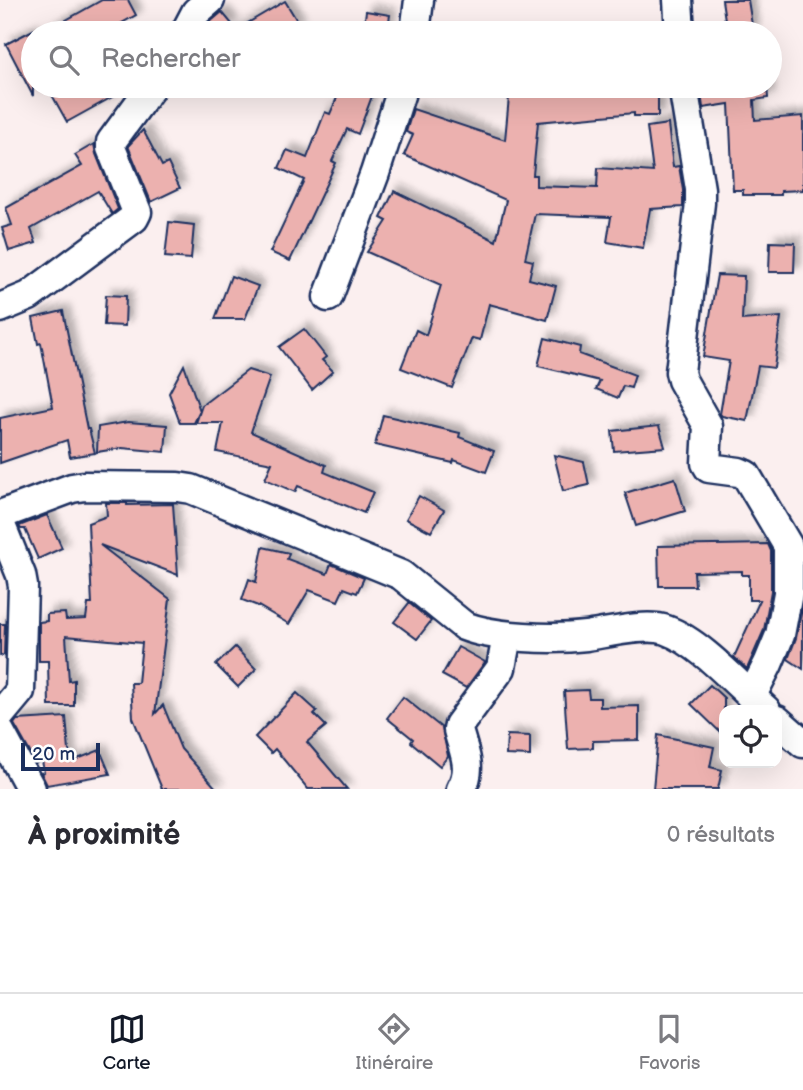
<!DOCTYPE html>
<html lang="fr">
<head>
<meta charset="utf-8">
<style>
  body { margin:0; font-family:"Balsamiq Sans",sans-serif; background:#f2f2f3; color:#2b2b33 }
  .controls { position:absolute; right:21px; bottom:21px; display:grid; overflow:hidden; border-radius:14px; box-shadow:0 7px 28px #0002 }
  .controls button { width:63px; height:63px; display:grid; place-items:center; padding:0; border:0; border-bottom:2px solid #e1e1e2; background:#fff; color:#2b2b33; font:35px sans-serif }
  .scale { position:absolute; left:21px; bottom:18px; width:79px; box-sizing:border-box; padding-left:7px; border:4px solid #1b2f5e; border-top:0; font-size:19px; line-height:24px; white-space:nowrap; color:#1b2f5e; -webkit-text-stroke:5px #fff; paint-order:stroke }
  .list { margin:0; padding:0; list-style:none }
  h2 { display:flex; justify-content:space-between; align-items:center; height:91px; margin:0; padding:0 28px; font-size:30px }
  h2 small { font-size:23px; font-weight:400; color:#7c7c81 }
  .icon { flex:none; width:38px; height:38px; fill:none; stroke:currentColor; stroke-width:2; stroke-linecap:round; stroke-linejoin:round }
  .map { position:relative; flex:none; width:803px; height:789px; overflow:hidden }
  .search { position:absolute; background:#fff; box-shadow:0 7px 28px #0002; left:21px; right:21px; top:21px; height:77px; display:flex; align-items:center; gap:18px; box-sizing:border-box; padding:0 24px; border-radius:38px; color:#7c7c81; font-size:26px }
  .sheet { height:203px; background:#fff }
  nav { display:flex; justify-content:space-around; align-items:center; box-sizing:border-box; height:98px; border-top:2px solid #e1e1e2; background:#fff; font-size:19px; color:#7c7c81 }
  nav a { display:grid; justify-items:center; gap:4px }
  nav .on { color:#111827 }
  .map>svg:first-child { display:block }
</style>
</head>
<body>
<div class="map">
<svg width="803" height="789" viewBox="0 0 803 789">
  <defs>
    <filter id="shadow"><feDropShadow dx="6" dy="-6" stdDeviation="3.5" flood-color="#0004"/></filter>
  </defs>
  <rect width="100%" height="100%" fill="#fbefef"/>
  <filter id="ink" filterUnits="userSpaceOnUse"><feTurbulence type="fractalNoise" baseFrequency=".0143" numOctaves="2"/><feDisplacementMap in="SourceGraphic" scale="14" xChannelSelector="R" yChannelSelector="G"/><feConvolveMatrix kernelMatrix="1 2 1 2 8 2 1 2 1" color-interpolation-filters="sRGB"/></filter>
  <g filter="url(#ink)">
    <g fill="#ecb1af" stroke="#1b2f5e" stroke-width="2" filter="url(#shadow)">
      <path d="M102,0H128L136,15L104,33H43Z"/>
      <path d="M722,0H748L753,31L727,33Z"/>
      <path d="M285,1L299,24L284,33H231Z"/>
      <path d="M366,11L390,15L387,33H363Z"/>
      <path d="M222,12L232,24L221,33H210L206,29L209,23Z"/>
      <path d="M33,30V96L6,44Z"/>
      <path d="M47,86H132L67,122Z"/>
      <path d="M342,86L372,96L358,134L347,129L332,161L336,163L290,261L270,252L304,180L279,168L287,150L307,158L325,112L330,114Z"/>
      <path d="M510,86H548V94L634,86H658V116H634V113L538,122L533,175H536V186L597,188L598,168L653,172L647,127L668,124L673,167L679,166L683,190V207L650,209L643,248L607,242L611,217L535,214L525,259L533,261L529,279L556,286L547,320L489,304L480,340L472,338L452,388L401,368L416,330L426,335L441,285L367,252L387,221L381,218L394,191L496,241L506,200L404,155L413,135L406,132L413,109L505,140Z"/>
      <path d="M700,86H767L768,98L754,100L755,120L803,116V190L781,191V195H743V190H733L729,104L703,108Z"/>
      <path d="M143,130L162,166L168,163L180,188L151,202L128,146Z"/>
      <path d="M94,144L96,154L118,209L112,214L98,191L31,229L36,243L9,251L2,228L12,225L6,208L82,166L75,155Z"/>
      <path d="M169,222L194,225L191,259L165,257Z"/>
      <path d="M770,242L795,243L794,272H769Z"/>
      <path d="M717,275L744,276L742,320L781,317L774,368L758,366L747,421L722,416L720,414L729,361L703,357Z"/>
      <path d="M231,276L258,286L245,319H215Z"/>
      <path d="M106,295L126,296L125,326L104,325Z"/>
      <path d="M63,311L87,429H89L95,453L70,457L67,440L0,463V418L53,407L41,343L38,344L33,318Z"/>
      <path d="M304,329L326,357L322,360L333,371L312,390L279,347Z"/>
      <path d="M545,338L580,347L579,354L635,375L631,388L623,386L618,398L596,389L600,381L538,366Z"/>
      <path d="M184,365L200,411L194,423H180L169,393Z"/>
      <path d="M248,370L270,377L251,432L326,465L324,472L373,492L364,513L298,486L295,492L265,479L272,463L217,452L223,423H196L202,405Z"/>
      <path d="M383,415L460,433L459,437L494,451L486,472L454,460L453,463L375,445Z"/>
      <path d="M128,422L167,425L165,452L122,448L97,452L98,427Z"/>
      <path d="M659,426L665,447L614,451L612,431Z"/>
      <path d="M554,455L584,462L589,485L563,491Z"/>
      <path d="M675,478L685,511L636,526L625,493Z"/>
      <path d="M419,496L444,510L431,532L406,519Z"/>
      <path d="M106,503H127V505L173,504L178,575L100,545L170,599L155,714L163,705L181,749L217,789H162L133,718L131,683H138L142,643L66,636L69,681L74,680V706H49L48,661H39V622L47,621V614L65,613L66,620L86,619L88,604H92L88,523L107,516Z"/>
      <path d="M47,515L62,548L38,559L25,529H21L19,526Z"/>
      <path d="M768,544L771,551V591L764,630L747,669L734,657L760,600H749V575H742V571L694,572L695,586H659L658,546Z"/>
      <path d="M263,547L289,553L287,559L327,574L331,564L364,578L357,593L344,588L338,601L309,590L289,624L258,606L242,600L249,579L256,582Z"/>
      <path d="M409,603L431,621L417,639L394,622Z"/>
      <path d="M803,603V669L788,659L796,638Z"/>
      <path d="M0,624H5L4,655L0,656Z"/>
      <path d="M235,647L256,669L238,687L216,665Z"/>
      <path d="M458,647L485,662L466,688L442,675Z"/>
      <path d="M710,685L724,698V736L691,704Z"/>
      <path d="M588,690L589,698H600V707L639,706V740L593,741V748L568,749L564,691Z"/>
      <path d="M297,693L317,711L314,714L326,726L307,742L347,789H308L275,749L271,753L255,737Z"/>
      <path d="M403,697L442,728L448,756L440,766L411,742L413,739L387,718Z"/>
      <path d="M66,717L70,762L100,750L110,774L47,785L41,773L44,772L42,761L36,763L14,724L17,720Z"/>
      <path d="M507,735L530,736V756L506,755Z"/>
      <path d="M658,735L714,747L710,767L722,770L718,789H653Z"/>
    </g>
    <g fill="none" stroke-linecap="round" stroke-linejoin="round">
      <g stroke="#1b2f5e" stroke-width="33">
        <g id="minor">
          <path d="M678,0L680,33"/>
          <path d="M185,33L196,12L210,0"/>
          <path d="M415,33L419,0"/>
          <path d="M683,86L700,189V203L680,372L682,380L708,426L706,463L709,468L739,472L746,475L788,546V593L780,635L768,664L751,697"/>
          <path d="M328,297L375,173L403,86"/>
          <path d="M0,308L29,296L134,218L137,212L111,148V142L152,86"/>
          <path d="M0,515L72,488L84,486L178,487L191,489L401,575L464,626C495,638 553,640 586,636C607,633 647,623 666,630C700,642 739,686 766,710"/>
          <path d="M0,523L21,575L23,586L20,691L0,715"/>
          <path d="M777,720L803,743"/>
          <path d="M0,732L31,789"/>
          <path d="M461,789C473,768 464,753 458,730L459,725L501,668L507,636"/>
        </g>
      </g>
      <use href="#minor" stroke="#fff" stroke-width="28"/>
    </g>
  </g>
</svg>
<div class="controls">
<button><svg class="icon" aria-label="locate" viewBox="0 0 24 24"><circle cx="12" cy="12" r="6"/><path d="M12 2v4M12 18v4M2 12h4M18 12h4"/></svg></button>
</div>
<div class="scale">20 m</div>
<div class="search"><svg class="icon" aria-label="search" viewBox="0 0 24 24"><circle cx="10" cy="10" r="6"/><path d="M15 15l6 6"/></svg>Rechercher</div>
</div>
<section class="sheet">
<h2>À proximité<small>0 résultats</small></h2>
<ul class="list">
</ul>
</section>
<nav>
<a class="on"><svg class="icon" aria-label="map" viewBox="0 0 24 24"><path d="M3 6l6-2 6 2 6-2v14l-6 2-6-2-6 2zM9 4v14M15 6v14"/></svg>Carte</a>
<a><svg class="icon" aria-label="directions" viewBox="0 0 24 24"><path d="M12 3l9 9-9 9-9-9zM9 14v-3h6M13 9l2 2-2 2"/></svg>Itinéraire</a>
<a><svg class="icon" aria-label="saved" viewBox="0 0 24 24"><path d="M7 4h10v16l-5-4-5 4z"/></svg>Favoris</a>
</nav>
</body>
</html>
